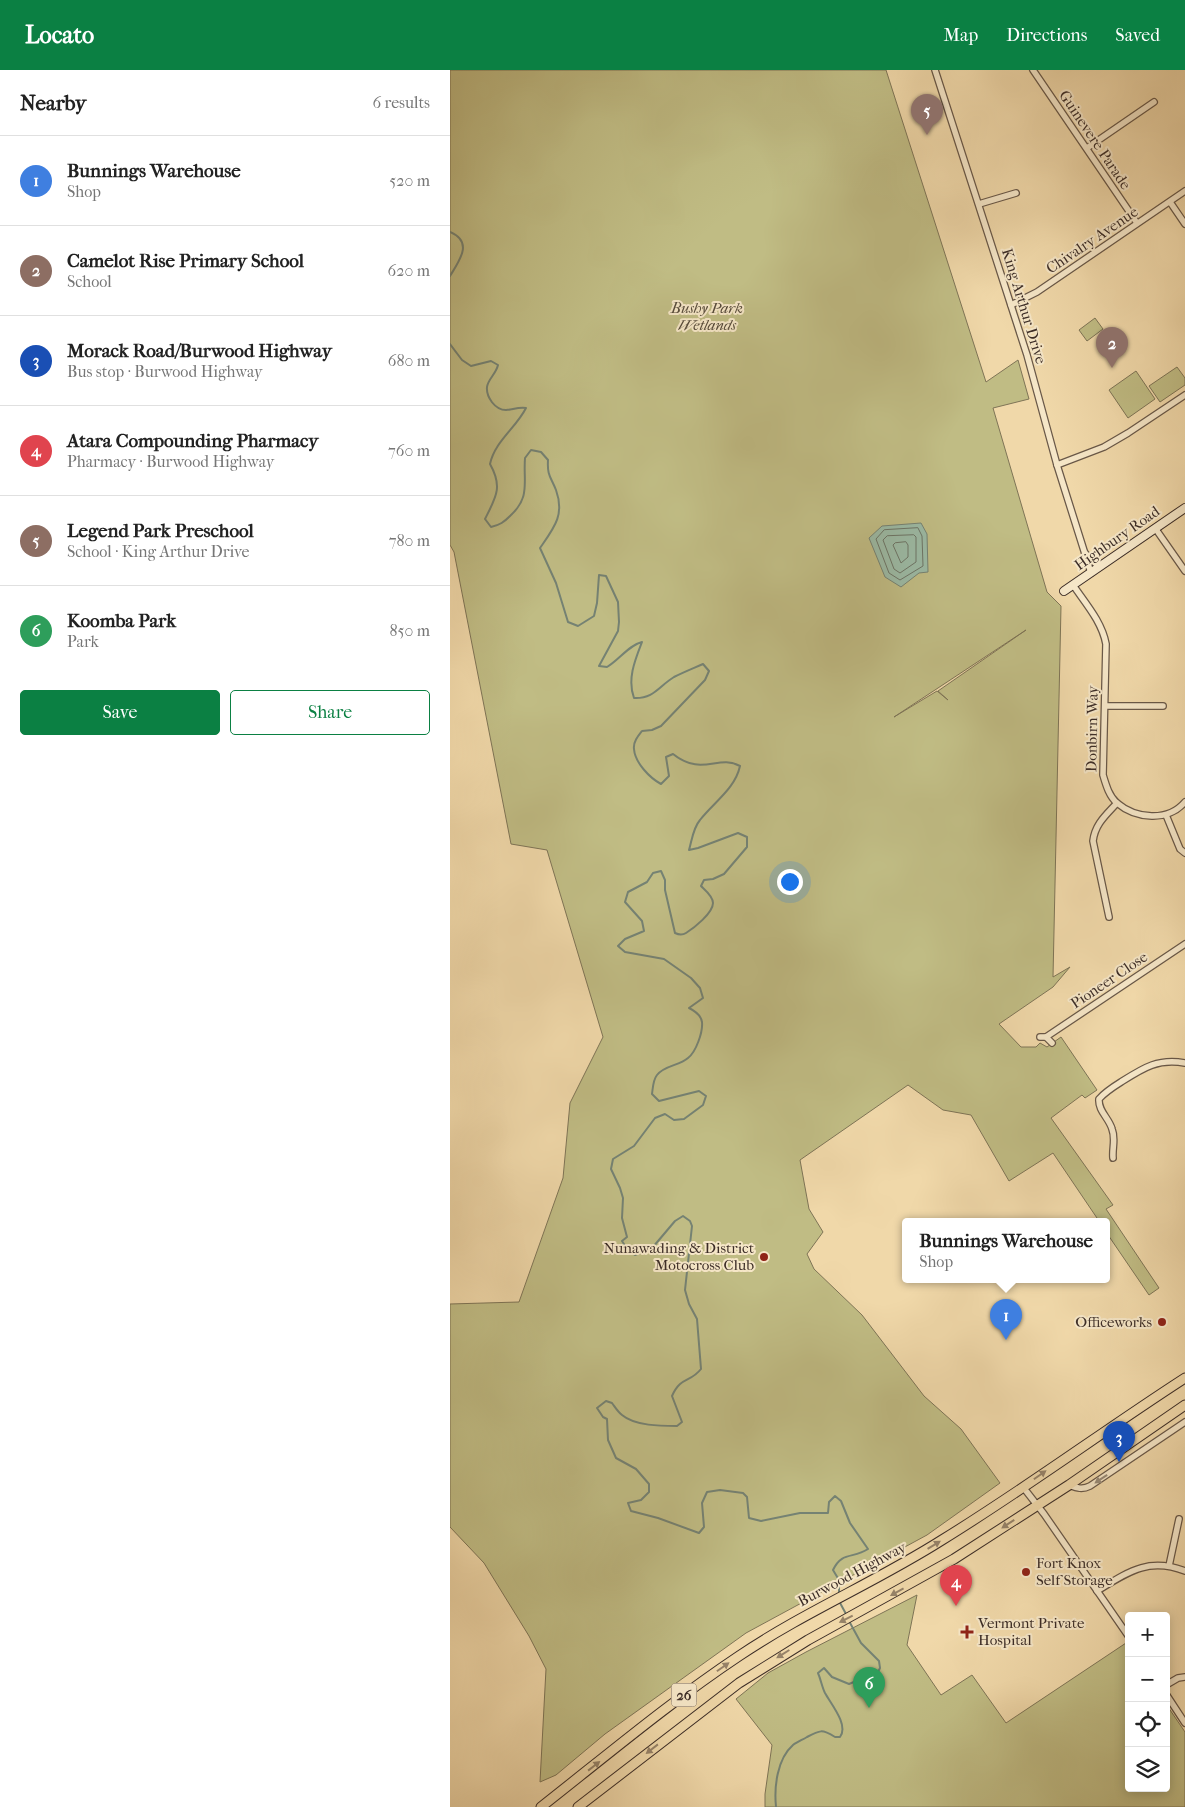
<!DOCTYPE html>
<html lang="en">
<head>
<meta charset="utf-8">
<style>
  body { margin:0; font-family:"IM FELL French Canon",serif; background:#f2f2f2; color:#222 }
  .controls { position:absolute; right:15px; bottom:15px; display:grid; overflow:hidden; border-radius:5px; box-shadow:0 2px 12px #0003 }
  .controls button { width:45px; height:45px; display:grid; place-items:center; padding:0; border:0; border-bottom:1px solid #e0e0e0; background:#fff; color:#222; font:25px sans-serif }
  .you { position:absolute; left:339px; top:811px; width:18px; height:18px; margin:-12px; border:4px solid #fff; border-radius:50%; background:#1a73e8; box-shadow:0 0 0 8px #1a73e833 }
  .badge { display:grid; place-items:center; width:32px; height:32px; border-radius:50%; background:#0b8043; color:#fff; font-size:16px; font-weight:700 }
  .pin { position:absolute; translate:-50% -41px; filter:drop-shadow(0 1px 2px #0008) }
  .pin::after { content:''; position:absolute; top:26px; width:18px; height:15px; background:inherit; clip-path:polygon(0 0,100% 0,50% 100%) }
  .popup { position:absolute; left:452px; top:1148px; width:208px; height:65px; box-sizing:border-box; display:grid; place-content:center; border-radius:5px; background:#fff; filter:drop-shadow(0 1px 4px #0005); font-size:16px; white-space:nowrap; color:#767676 }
  .popup b { font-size:19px; color:#222 }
  .popup::after { content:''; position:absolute; left:50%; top:100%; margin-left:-10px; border:10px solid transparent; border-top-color:#fff }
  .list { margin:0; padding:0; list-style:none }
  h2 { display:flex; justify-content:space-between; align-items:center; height:65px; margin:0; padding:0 20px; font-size:21px }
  h2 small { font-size:16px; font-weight:400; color:#767676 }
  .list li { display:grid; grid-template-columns:32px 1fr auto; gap:15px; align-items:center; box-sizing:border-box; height:90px; padding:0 20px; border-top:1px solid #e0e0e0 }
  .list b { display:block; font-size:19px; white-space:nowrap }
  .list p { margin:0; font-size:16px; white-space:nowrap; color:#767676 }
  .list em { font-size:16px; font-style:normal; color:#767676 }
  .actions { display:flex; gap:10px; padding:15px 20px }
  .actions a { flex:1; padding:11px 0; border:1px solid #0b8043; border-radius:5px; text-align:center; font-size:18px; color:#0b8043 }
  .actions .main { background:#0b8043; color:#fff }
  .icon { flex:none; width:28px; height:28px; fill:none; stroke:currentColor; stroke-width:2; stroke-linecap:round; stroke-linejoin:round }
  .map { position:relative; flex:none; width:735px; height:1737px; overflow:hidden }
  header { display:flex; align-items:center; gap:30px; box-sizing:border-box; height:70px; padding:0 25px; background:#0b8043; color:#fff }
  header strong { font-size:24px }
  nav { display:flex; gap:28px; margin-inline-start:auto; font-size:18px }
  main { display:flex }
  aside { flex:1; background:#fff }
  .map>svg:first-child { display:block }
</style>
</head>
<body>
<header>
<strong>Locato</strong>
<nav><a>Map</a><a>Directions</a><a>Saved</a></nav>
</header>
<main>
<aside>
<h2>Nearby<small>6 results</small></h2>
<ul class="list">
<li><span class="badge" style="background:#3f7fe0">1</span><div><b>Bunnings Warehouse</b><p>Shop</p></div><em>520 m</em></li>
<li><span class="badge" style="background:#8d6e63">2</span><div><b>Camelot Rise Primary School</b><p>School</p></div><em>620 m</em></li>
<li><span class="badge" style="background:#1a4fb4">3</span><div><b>Morack Road/Burwood Highway</b><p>Bus stop · Burwood Highway</p></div><em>680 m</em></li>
<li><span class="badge" style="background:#e0444e">4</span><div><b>Atara Compounding Pharmacy</b><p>Pharmacy · Burwood Highway</p></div><em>760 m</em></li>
<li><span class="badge" style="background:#8d6e63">5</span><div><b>Legend Park Preschool</b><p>School · King Arthur Drive</p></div><em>780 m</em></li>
<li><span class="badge" style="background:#2e9e5b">6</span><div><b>Koomba Park</b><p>Park</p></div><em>850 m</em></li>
</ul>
<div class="actions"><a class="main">Save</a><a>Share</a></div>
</aside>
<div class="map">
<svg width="735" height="1737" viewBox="0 0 735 1737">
  <rect width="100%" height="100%" fill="#f0d8a9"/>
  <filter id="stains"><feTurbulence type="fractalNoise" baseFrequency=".004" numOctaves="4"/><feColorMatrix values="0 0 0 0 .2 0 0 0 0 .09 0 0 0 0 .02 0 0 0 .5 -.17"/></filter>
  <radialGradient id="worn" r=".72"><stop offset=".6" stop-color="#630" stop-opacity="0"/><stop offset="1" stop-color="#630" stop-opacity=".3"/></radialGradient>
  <g fill="#c0bc84" stroke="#7e7456" fill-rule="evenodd">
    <path d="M0,0H436L536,312L568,290L579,329L543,338L597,522L611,536L603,907L620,897L603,917L549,954L571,977H586L590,973L597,977L611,967L647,1020L635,1028L632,1025L601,1048L663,1135L656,1139L709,1218L699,1225L656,1162V1151H649L603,1083L559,1111L521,1045L493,1040L458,1015L350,1090L359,1139L373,1162L357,1184L364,1199L412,1245L474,1326L511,1359L550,1413L477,1465L296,1563L155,1664L106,1705L90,1712L96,1599L79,1566L34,1493L0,1457V1234L69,1232L113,1108L120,1033L153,967L97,780L61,774L4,482L0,475ZM576,560L488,621L498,630L487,621L444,647Z"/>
    <path d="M645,248L653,259L637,271L629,260Z"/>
    <path d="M727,297L735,308V315L710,332L699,316Z"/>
    <path d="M686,301L705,329L678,348L659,320Z"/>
    <path d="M467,1525L457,1575L491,1625L522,1605L556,1653L676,1573L679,1578V1718H716V1634L735,1662V1737H315V1724L322,1675L286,1629L318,1603L356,1582Z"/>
  </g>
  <path fill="#9bbaa5" stroke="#758273" d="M471,453L477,464L478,502L469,503L451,517L435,507L419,468L432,456Z"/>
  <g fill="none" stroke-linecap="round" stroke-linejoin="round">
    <g stroke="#6c7466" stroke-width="1">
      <path d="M468,458L472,466L473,496L450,510L439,503L426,469L434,460Z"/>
      <path d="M464,465L466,467V492L450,503L444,499L433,470L437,466Z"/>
      <path d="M456,472L458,475V487L451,493L443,475L445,473Z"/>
    </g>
    <g stroke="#758273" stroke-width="2">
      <path d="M0,162C24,172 9,191 0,206"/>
      <path d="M0,274L12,290L21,296L41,291L48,295C46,304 38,309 37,317C36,327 45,340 56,340C62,340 67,337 76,338C66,358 45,371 40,394C53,417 46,427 35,449L41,457C50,455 54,452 60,446C81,427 73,412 75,388L81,380L91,382L98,390C97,406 101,407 106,420C115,445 104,458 90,478L106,513L118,552L128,556L144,546L147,533L149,505L156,506L168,532L169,552L168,561L149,596L157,597C169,590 179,575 192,572C185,590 177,609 184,628C204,629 209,616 224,607C234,602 244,598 253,594L259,601L255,610L211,656L202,660L192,661C188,666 183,672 184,679C185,693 200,708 211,714L219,706L216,687L223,684C252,707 268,684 290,696C285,719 264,732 250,750C243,758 242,770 239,780L248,778L288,763L297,767V777L274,804L263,809L254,810L251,816C255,820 263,826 263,833C263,843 244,858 236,863C233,865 229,865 225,863L215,820V810L211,801L203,803L197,812L178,822L175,832L192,851L194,861L175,869L168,876L175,882L214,889L241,908L250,918L253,928L239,938C245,941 251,945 252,952C253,962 246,982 238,988C229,996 215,995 207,1005C203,1010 203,1017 202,1024L209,1031L249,1021L256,1026L253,1035L234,1049L224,1050L215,1044L205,1048L184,1076L163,1089L161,1099L170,1118L173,1128L172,1148L177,1167L172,1171L178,1180L185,1185L203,1177L225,1151L233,1146L240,1151L242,1156L235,1220L239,1234L247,1249L251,1299C240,1313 231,1306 222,1326L232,1352L227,1356C211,1356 185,1356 172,1345C168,1342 165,1337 162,1333L156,1331L147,1338L153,1347L157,1349L158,1370L166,1388L186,1399L199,1414V1422L191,1430L178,1433L181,1441L208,1448L249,1463L254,1457L252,1433L257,1422L270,1420L293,1423L297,1427L299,1448L311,1451L350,1443H378L379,1432L385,1426L391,1431L400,1453L418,1479C403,1489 392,1481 383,1500L389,1510V1524"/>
      <path d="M389,1531L396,1544"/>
      <path d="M326,1737C324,1717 327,1689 343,1675C347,1672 352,1670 357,1667C370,1660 372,1659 385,1667H390C399,1655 381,1634 375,1623C372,1617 371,1610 368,1603L374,1598L382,1607L399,1614L428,1602L430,1598L429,1591L411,1573L399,1551"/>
    </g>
    <g stroke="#695848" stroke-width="8">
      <g id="minor">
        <path d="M485,0L577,285L607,395L641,503"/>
        <path d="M583,0L687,153"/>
        <path d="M637,78L704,32"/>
        <path d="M720,132L735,154"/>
        <path d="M529,134L566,123"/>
        <path d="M561,235L587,222L735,121"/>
        <path d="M607,395L654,377L678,363L735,325"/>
        <path d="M705,458L735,501"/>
        <path d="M635,483L649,497"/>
        <path d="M623,515C636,534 652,552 656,574L653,705C656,715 659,726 667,733C686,749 718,752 735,732"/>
        <path d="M655,636H713"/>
        <path d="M716,745L730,779L735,783"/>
        <path d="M659,847L643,771C645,754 656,745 667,733"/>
        <path d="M590,967H596L602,973"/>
        <path d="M596,967L735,874"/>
        <path d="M663,1088C662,1078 666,1069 662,1059C659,1048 648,1041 649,1029C655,1022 663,1017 671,1012C693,998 708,988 735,993"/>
        <path d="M619,1415C627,1418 632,1420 640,1416L735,1352"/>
        <path d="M573,1417L594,1444L679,1567"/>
        <path d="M719,1496L729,1449"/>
        <path d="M647,1521C678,1502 698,1487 735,1501"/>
        <path d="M716,1615L728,1608L735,1607"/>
        <path d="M716,1624L735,1653"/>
      </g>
    </g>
    <g stroke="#3c2d27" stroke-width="10">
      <path id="secondary" d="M614,521L735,438"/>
    </g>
    <g stroke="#3c2d27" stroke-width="11">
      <g id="trunk">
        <path d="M91,1737C156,1686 220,1632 289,1586C354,1542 426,1512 492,1470C575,1419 653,1361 735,1308"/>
        <path d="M128,1737L289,1613L358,1570L504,1489L619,1415L735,1335"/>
      </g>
    </g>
    <use href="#minor" stroke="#f5e6c7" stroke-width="5.5"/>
    <use href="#secondary" stroke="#f5e6c7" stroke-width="8"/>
    <use href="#trunk" stroke="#f0d8a9" stroke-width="9"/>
  </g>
  <defs><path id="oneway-solid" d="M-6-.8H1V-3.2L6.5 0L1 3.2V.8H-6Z" transform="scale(1.25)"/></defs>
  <g fill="#968268">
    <use href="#oneway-solid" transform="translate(590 1405) rotate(-35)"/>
    <use href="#oneway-solid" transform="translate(558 1454) rotate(147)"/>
    <use href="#oneway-solid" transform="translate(484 1475) rotate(-31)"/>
    <use href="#oneway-solid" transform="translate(447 1522) rotate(151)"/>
    <use href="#oneway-solid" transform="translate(396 1549) rotate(153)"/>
    <use href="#oneway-solid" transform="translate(333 1584) rotate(148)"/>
    <use href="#oneway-solid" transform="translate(273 1597) rotate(-35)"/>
    <use href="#oneway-solid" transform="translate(202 1679) rotate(142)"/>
    <use href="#oneway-solid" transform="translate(144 1696) rotate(-38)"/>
  </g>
  <use fill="#988a77" href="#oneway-solid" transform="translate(651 1409) rotate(146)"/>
  <g fill="#8f2418" stroke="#f5e6c7" stroke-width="2">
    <circle cx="314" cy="1187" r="5"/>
    <circle cx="712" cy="1252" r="5"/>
    <circle cx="576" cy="1502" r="5"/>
    <path d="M514.5 1554.5h5v5h5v5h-5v5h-5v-5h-5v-5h5z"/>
  </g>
  <g text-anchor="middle" stroke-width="4" stroke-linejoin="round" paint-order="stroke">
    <rect fill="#f5e6c7" stroke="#746457" stroke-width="1" x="221.5" y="1613.5" width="25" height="23" rx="4"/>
    <g font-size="14" font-weight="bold" fill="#3c2d27">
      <text x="234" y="1630">26</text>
    </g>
    <g font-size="15" fill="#3c2d27" stroke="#f5e6c7">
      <text transform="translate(645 70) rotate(56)" y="5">Guinevere Parade</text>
      <text transform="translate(642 170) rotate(-34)" y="5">Chivalry Avenue</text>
      <text transform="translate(574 236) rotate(73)" y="5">King Arthur Drive</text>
      <text transform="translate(667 468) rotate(-35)" y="5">Highbury Road</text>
      <text transform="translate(642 659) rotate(-89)" y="5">Donbirn Way</text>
      <text transform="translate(659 910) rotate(-34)" y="5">Pioneer Close</text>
      <text transform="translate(402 1504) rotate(-28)" y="5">Burwood Highway</text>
    </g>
    <g font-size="15" font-style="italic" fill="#564a3a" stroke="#f5e6c7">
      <text x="257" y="243">Bushy Park<tspan x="257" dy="17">Wetlands</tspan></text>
    </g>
    <g font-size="15" fill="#3c2d27" stroke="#f5e6c7" text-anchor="end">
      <text x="304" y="1183">Nunawading &amp; District<tspan x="304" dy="17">Motocross Club</tspan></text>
      <text x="702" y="1257">Officeworks</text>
      <text x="586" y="1498" text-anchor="start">Fort Knox<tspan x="586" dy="17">Self Storage</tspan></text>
      <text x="528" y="1558" text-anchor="start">Vermont Private<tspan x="528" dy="17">Hospital</tspan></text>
    </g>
  </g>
  <rect width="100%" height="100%" filter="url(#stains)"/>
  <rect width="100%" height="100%" fill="url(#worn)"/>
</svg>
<div class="controls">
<button>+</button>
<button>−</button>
<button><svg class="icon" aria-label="locate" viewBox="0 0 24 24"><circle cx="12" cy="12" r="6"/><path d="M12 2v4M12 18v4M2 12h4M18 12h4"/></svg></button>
<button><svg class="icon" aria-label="layers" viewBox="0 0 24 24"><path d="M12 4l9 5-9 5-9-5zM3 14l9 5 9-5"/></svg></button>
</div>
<div class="you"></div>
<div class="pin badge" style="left:556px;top:1270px;background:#3f7fe0">1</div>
<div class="popup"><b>Bunnings Warehouse</b>Shop</div>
<div class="pin badge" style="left:662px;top:298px;background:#8d6e63">2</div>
<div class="pin badge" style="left:669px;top:1392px;background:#1a4fb4">3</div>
<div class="pin badge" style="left:506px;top:1536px;background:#e0444e">4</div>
<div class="pin badge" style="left:477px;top:65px;background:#8d6e63">5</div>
<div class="pin badge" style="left:419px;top:1638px;background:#2e9e5b">6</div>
</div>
</main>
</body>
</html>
